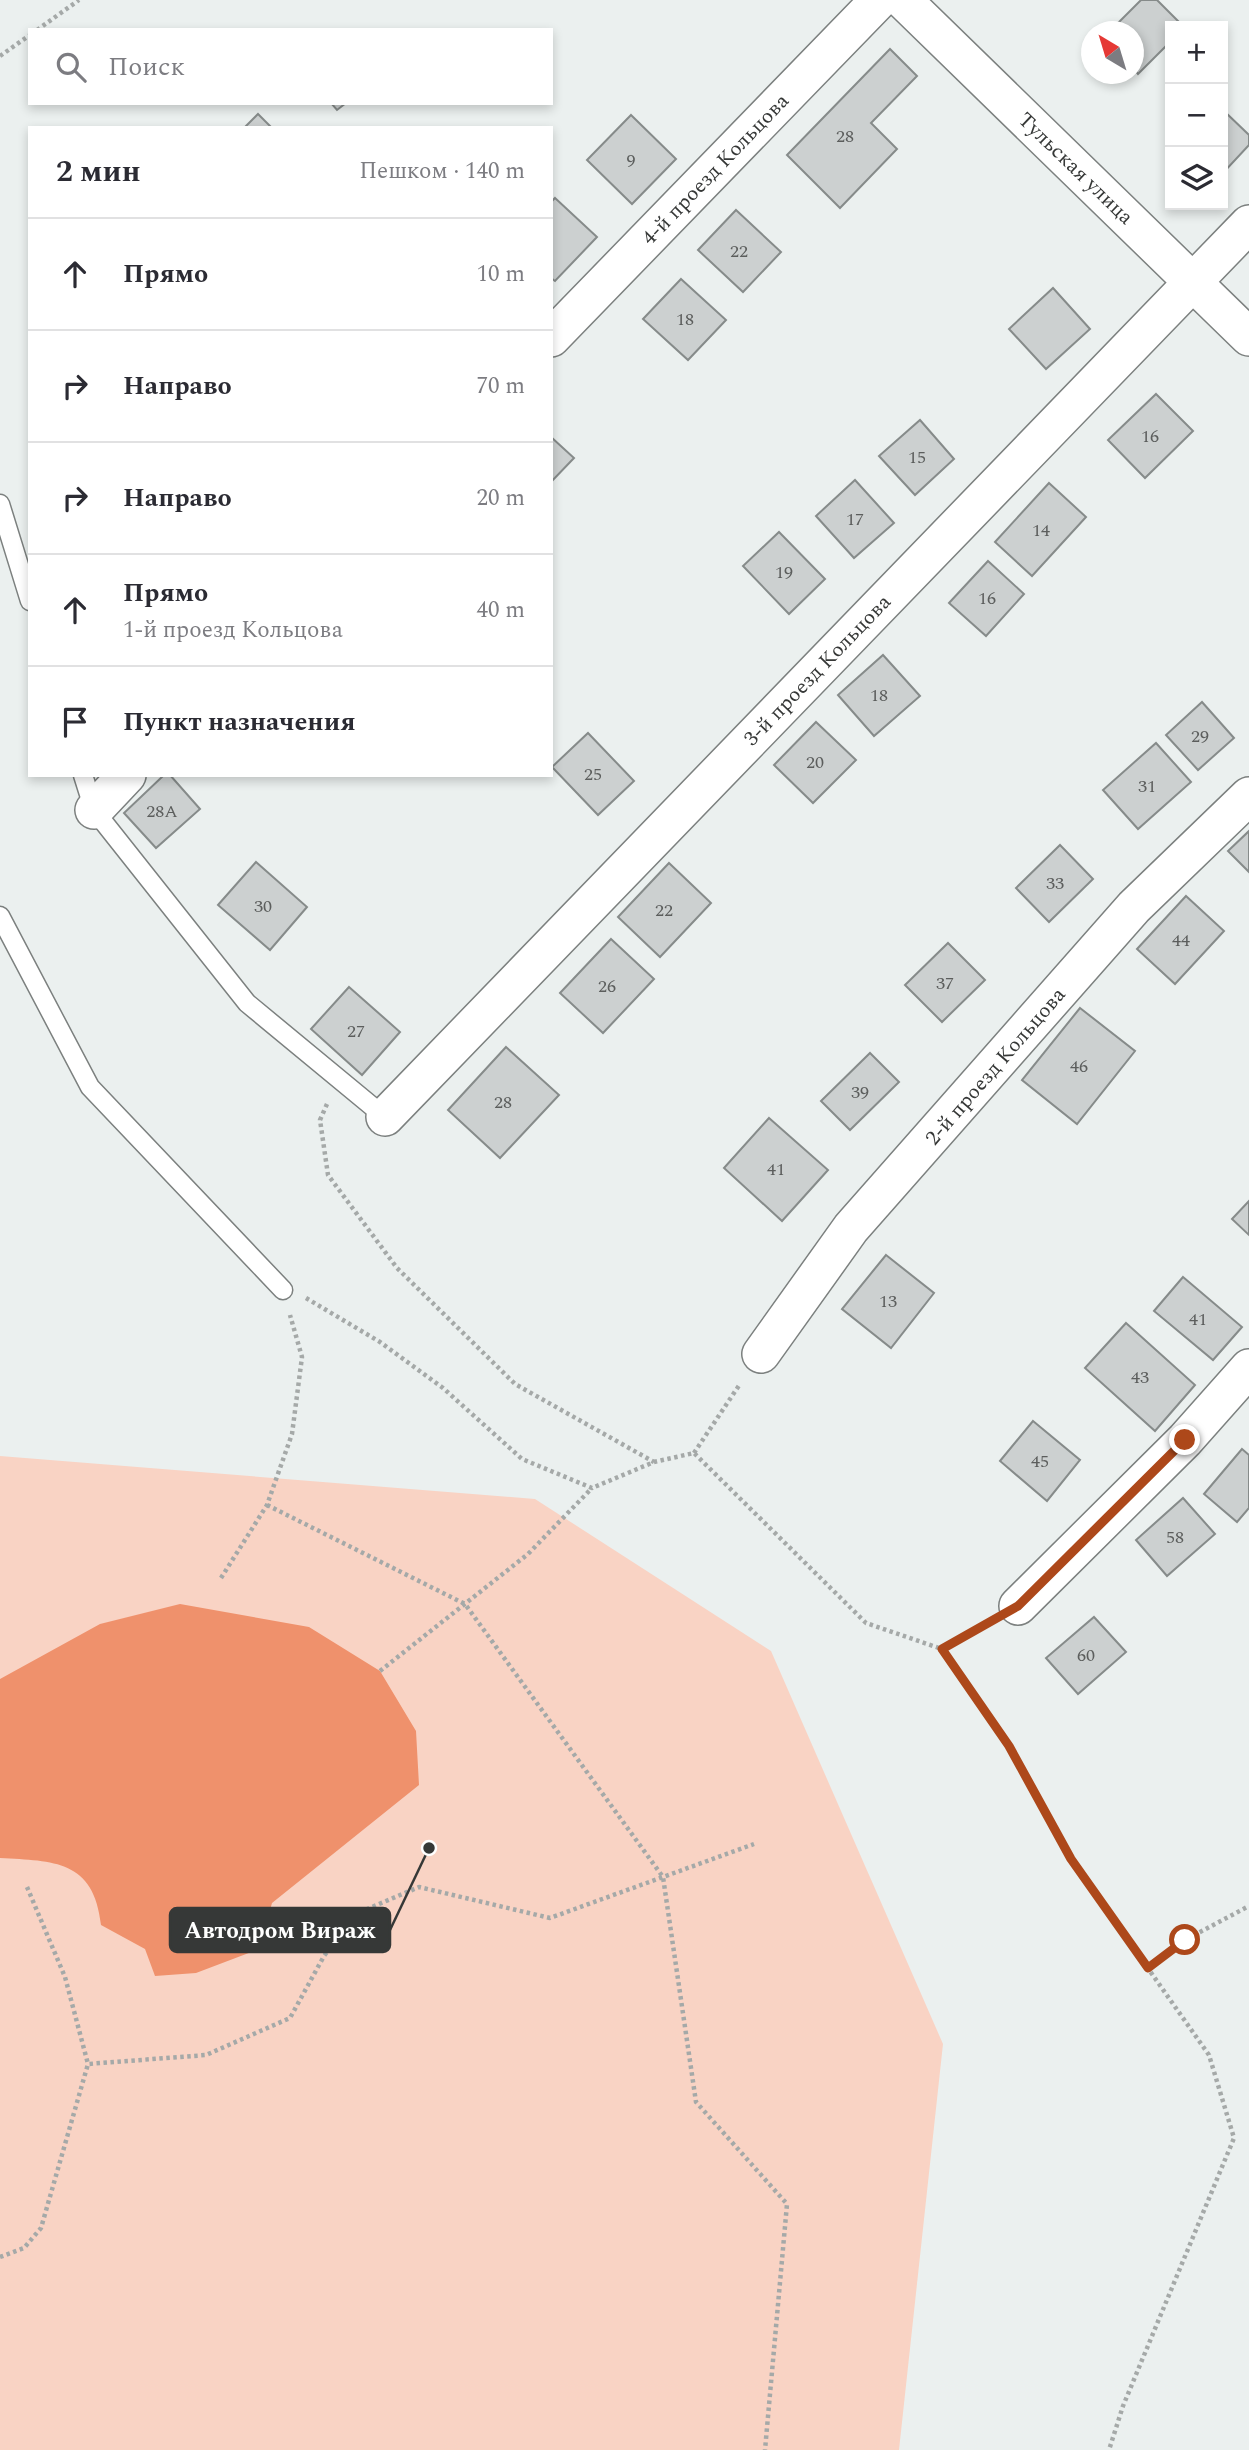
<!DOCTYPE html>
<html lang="ru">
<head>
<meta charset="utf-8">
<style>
  body { margin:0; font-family:Spectral,serif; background:#f7f7f7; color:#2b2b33 }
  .controls { position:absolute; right:21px; top:21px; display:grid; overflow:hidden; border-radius:0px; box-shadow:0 4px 10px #0003 }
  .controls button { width:63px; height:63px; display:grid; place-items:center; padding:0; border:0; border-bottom:2px solid #e1e1e2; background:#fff; color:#2b2b33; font:35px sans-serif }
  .compass { position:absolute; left:1081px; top:21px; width:63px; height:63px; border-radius:50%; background:#fff; box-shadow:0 4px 10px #0003; rotate:322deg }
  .stop { position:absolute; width:21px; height:21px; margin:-16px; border:5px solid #ad481a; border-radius:50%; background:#fff }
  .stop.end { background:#ad481a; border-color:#fff; box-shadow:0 2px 7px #0008 }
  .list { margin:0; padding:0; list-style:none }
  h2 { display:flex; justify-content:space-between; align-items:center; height:91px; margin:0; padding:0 28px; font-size:30px }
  h2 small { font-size:23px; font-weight:400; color:#7c7c81 }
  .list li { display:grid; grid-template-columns:46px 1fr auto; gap:21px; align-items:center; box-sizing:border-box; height:112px; padding:0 28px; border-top:2px solid #e1e1e2 }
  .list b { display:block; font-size:26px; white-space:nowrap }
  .list p { margin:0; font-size:23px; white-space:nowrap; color:#7c7c81 }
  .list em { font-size:23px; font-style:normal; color:#7c7c81 }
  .icon { flex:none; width:38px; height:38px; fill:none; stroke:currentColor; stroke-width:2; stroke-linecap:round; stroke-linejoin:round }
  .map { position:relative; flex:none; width:1249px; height:2450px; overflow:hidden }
  .search { position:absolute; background:#fff; box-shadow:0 4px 10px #0003; left:28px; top:28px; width:525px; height:77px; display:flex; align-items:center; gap:18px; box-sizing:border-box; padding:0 24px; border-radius:0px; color:#7c7c81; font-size:26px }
  .panel { position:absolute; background:#fff; box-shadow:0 4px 10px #0003; left:28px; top:126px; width:525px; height:651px; border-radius:0px }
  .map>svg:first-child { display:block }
</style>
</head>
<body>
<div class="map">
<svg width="1249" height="2450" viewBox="0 0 1249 2450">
  <rect width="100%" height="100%" fill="#ebf0ef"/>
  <path fill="#f9d3c4" d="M0,1456L535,1499L771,1651L943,2044L899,2450H0Z"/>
  <path fill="#ef916c" d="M180,1604L309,1627L380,1671L416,1731L419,1785L272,1903L259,1949L196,1973L155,1976L145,1949L101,1925C94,1860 54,1861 0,1858V1679L100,1624Z"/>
  <g fill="#ccd0d0" stroke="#868b8a" stroke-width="2">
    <path d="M1141,0H1157L1183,26H1170V42L1138,74L1134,69V32H1109Z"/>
    <path d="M890,49L917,76L871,123L897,149L840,208L787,155Z"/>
    <path d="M331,103H346L337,110Z"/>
    <path d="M1223,110L1249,135V145L1223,173Z"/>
    <path d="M258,114L272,128H244Z"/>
    <path d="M631,115L676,159L632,204L587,160Z"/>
    <path d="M555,198L597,237L555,281L551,278V202Z"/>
    <path d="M736,210L781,252L743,292L698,250Z"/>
    <path d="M681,279L726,320L688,360L643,319Z"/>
    <path d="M1053,288L1090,329L1046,369L1009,329Z"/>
    <path d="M1156,394L1193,431L1145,478L1108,440Z"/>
    <path d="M920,420L954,459L915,495L879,456Z"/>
    <path d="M551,437L574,458L551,482Z"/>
    <path d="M855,480L894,523L854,558L816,516Z"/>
    <path d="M1049,483L1086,517L1032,576L995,542Z"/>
    <path d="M779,532L825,579L789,614L743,566Z"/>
    <path d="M988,561L1024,594L986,636L949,603Z"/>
    <path d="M883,655L920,696L874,736L838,695Z"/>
    <path d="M1202,702L1234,738L1198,770L1166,735Z"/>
    <path d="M816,722L856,760L813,803L774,765Z"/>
    <path d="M588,733L634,781L598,815L552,767Z"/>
    <path d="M1156,743L1191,782L1138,829L1103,790Z"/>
    <path d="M164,775H170L200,809L156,848L124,813Z"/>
    <path d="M1249,831V872L1228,851Z"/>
    <path d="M1060,845L1093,879L1049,922L1016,888Z"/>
    <path d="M256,862L307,907L270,950L218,905Z"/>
    <path d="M669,863L711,903L660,957L618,917Z"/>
    <path d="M1186,896L1224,931L1175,984L1137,949Z"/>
    <path d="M611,939L654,979L603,1033L560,993Z"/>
    <path d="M948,943L985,980L942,1022L905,985Z"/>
    <path d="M349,987L400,1032L362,1075L311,1029Z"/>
    <path d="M1080,1008L1135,1051L1077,1124L1022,1080Z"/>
    <path d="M506,1047L559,1095L500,1158L448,1110Z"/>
    <path d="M870,1053L899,1082L850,1130L821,1101Z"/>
    <path d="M769,1118L828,1170L782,1221L724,1168Z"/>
    <path d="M1249,1201V1235L1232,1219Z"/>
    <path d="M886,1255L934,1293L891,1348L842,1309Z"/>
    <path d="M1183,1277L1242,1327L1213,1360L1154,1311Z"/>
    <path d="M1126,1323L1195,1385L1155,1431L1085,1368Z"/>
    <path d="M1033,1421L1080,1460L1047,1501L1000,1461Z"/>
    <path d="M1242,1449L1249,1455V1508L1237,1522L1204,1494Z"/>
    <path d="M1183,1498L1215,1534L1167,1576L1136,1540Z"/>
    <path d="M1094,1617L1126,1652L1078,1694L1046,1658Z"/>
  </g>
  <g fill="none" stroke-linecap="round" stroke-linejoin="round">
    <g stroke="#7c807f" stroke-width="21">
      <g id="service">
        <path d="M0,504L30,601"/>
        <path d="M83,775L94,810L247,1003L385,1117"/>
        <path d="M0,916L90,1087L283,1290"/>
      </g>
    </g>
    <g stroke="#7c807f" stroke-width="40">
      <g id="minor">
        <path d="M903,0L1249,337"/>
        <path d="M551,338L879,0"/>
        <path d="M94,810L127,775"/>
        <path d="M385,1117L1249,224"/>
        <path d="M761,1354L851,1228L1134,907L1249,796"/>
        <path d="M1018,1606L1185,1440L1249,1368"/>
      </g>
    </g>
    <g stroke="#a5a9a8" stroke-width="4.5" stroke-dasharray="3.5 3.5" stroke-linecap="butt">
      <path d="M37,30L79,0"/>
      <path d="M0,56L30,35"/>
      <path d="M327,1104L320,1120L328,1175L397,1268L515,1384L654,1462"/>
      <path d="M306,1298L380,1342L443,1388L522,1459L592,1488L654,1462L694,1453L866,1623L942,1649L987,1624"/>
      <path d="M694,1453L740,1384"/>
      <path d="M267,1505L465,1604L663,1877L696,2102L787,2204L765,2450"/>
      <path d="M221,1578L267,1505L292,1434L302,1357L290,1315"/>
      <path d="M942,1649L1008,1746L1071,1859L1209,2055L1234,2138L1123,2406L1109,2450"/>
      <path d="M380,1671L528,1554L592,1488"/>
      <path d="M27,1887L65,1977L88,2064"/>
      <path d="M1148,1968L1185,1940L1249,1906"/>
      <path d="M0,2257L24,2248L41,2228L88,2064L206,2055L290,2018L324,1956L358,1913L419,1887L550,1918L754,1844"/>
    </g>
    <use href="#service" stroke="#fff" stroke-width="18"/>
    <use href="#minor" stroke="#fff" stroke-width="37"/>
  </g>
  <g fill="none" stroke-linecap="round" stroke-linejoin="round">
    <path stroke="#ad481a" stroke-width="9" d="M1185,1440L1018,1606L942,1649L1009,1746L1071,1859L1148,1968L1185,1940"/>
  </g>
  <g text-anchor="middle" stroke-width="5" stroke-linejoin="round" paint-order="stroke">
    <g font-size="18" fill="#5c5e5d">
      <text x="845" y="142">28</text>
      <text x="631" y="166">9</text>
      <text x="739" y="257">22</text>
      <text x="685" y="325">18</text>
      <text x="1150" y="442">16</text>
      <text x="917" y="463">15</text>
      <text x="855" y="525">17</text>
      <text x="1041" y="536">14</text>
      <text x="784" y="578">19</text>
      <text x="987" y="604">16</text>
      <text x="879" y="701">18</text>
      <text x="1200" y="742">29</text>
      <text x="815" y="768">20</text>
      <text x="593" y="780">25</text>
      <text x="1147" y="792">31</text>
      <text x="162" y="817">28А</text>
      <text x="1055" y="889">33</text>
      <text x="263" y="912">30</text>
      <text x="664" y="916">22</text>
      <text x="1181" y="946">44</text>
      <text x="945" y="989">37</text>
      <text x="607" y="992">26</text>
      <text x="356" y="1037">27</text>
      <text x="1079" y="1072">46</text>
      <text x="860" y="1098">39</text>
      <text x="503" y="1108">28</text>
      <text x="776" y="1175">41</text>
      <text x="888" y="1307">13</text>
      <text x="1198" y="1325">41</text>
      <text x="1140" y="1383">43</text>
      <text x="1040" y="1467">45</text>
      <text x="1175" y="1543">58</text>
      <text x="1086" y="1661">60</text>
    </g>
    <g font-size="21" fill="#363837" stroke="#fff">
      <text transform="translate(1076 168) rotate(44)" y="7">Тульская улица</text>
      <text transform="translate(715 169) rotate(-46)" y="7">4-й проезд Кольцова</text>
      <text transform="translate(817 670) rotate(-46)" y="7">3-й проезд Кольцова</text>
      <text transform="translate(995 1066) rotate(-49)" y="7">2-й проезд Кольцова</text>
    </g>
  </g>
  <path fill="none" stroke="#363837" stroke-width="2.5" d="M429 1848L390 1930"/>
  <circle fill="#363837" stroke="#fff" stroke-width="2.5" cx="429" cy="1848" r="7"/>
  <rect fill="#363837" stroke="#363837" stroke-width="2.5" x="170" y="1908" width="220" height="44" rx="7"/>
  <g font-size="23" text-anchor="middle" font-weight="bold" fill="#fff">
    <text x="280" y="1938">Автодром Вираж</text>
  </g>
</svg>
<div class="controls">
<button>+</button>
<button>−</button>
<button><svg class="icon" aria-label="layers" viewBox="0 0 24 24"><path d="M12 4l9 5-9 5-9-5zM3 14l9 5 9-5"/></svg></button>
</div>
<svg class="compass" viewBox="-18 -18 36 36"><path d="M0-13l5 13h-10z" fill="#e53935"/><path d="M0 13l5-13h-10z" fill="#7c7c81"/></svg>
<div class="stop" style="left:1185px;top:1940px"></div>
<div class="stop end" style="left:1185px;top:1440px"></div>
<div class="search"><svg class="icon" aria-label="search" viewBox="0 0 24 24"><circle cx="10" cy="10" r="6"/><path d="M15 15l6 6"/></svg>Поиск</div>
<section class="panel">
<h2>2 мин<small>Пешком · 140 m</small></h2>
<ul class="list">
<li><svg class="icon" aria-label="ahead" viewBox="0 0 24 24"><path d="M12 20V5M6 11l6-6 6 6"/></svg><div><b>Прямо</b></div><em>10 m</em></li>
<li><svg class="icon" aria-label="right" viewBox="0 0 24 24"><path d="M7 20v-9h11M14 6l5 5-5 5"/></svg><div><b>Направо</b></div><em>70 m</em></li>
<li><svg class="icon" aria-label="right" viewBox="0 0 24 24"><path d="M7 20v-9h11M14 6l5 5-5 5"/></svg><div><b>Направо</b></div><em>20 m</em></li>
<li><svg class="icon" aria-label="ahead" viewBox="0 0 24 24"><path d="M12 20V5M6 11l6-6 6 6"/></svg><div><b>Прямо</b><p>1-й проезд Кольцова</p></div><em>40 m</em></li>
<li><svg class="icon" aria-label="arrive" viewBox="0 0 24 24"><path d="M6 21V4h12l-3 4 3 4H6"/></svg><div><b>Пункт назначения</b></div></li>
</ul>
</section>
</div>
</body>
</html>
